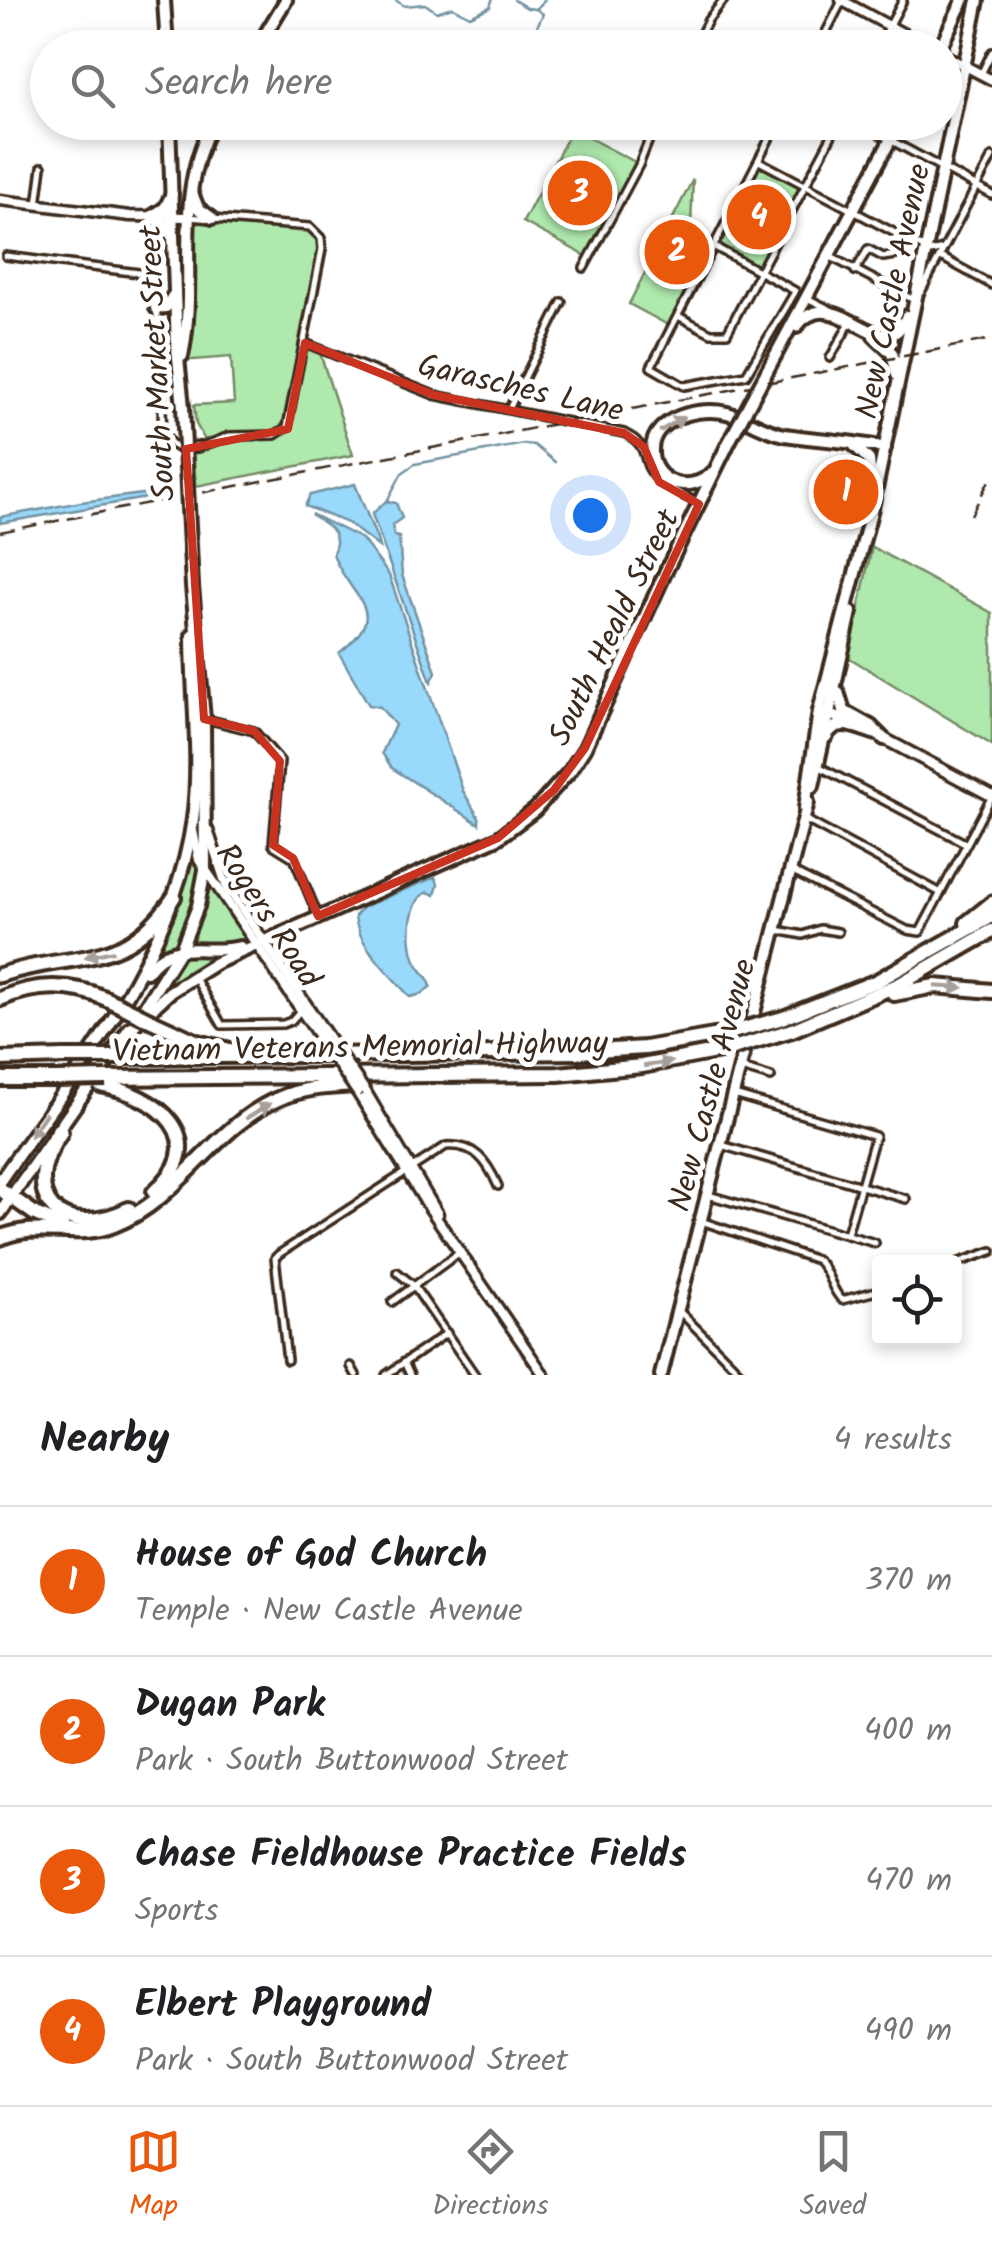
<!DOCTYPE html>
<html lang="en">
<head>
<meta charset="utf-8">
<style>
  body { margin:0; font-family:Kalam,sans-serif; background:#f2f2f2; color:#202124 }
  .controls { position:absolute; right:30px; bottom:30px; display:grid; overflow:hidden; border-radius:10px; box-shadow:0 5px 15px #0003 }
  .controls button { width:90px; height:90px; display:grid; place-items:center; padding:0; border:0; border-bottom:2px solid #e0e0e0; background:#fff; color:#202124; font:50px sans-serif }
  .you { position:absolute; left:590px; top:515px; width:35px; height:35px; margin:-25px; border:8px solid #fff; border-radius:50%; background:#1a73e8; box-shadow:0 0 0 15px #1a73e833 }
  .badge { display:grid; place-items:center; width:65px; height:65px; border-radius:50%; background:#ea580c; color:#fff; font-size:32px; font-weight:700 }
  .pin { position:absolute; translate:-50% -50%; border:5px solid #fff; box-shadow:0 2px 10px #0006 }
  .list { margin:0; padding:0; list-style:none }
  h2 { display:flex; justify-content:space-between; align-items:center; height:130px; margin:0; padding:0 40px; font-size:42px }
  h2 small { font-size:32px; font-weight:400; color:#757577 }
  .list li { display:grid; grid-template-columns:65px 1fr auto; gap:30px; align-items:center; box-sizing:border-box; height:150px; padding:0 40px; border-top:2px solid #e0e0e0 }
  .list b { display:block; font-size:38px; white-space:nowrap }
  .list p { margin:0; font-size:32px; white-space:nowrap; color:#757577 }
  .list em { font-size:32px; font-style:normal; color:#757577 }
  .icon { flex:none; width:55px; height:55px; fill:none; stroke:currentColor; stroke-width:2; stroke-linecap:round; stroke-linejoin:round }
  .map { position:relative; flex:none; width:992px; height:1375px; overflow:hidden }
  .search { position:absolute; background:#fff; box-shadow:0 5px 15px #0003; left:30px; right:30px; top:30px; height:110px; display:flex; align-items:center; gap:25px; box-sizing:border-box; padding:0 35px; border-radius:55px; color:#757577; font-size:38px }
  .sheet { height:730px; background:#fff }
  nav { display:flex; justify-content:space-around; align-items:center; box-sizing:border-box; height:140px; border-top:2px solid #e0e0e0; background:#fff; font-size:28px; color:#757577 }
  nav a { display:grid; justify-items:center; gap:5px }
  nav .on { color:#ea580c }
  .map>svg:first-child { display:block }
</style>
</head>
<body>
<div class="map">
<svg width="992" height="1375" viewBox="0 0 992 1375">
  <rect width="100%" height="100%" fill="#fff"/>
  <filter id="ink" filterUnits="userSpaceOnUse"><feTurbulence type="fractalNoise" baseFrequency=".01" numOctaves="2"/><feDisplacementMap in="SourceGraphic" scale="20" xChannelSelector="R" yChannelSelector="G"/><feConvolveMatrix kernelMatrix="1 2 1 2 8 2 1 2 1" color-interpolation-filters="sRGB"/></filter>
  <g filter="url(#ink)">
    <g fill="#afe9ae" stroke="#758a66" stroke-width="2.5">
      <path d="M572,129L637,163L588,257L523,222Z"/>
      <path d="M760,165L801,187L759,268L718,246Z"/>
      <path d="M693,179L690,247L707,257L670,326L629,304Z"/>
      <path d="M204,219L313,229L323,245L305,343L320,353L353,455L196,486L193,449L207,444L196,424L194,405L234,403L231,357L181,361L192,228Z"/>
      <path d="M872,547L992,613V745L848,657Z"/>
      <path d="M191,854L201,870L194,902L178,946L153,959L172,914Z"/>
      <path d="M209,883L246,936V939L222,946L190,944Z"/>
      <path d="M187,952L225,953V955L190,972L153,1000Z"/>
    </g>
    <g fill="#99d9fb" stroke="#7393a3" stroke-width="2.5">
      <path d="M355,484L377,539L379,547L348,523L305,506L310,495Z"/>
      <path d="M158,492V496L0,523V517L81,502Z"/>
      <path d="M386,501L396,503L402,518L392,525L394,536L399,537L402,575L436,672L431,682L372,514Z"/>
      <path d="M311,514L362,539L389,575L463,791L479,818V824L392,768L382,753L395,725L380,707L369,705L339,653C392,612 353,601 335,559C331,549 335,553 336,543C337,528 321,522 311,514Z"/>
      <path d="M435,877L438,884L435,895L428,892C407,900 406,948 418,966C423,974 428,976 431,986L422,994L410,997C392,976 357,945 355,916L363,907Z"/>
    </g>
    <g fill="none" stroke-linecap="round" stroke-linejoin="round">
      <g stroke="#7393a3" stroke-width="2.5">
        <path d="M395,0L405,6L425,4L437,12L452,7L470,16L490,7L492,0"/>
        <path d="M514,0L527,8L535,9"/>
        <path d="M536,9L545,0"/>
        <path d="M534,48L531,39L543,14L536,9"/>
        <path d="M387,501L402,473L415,464L524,444L534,445L555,462"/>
      </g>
      <g stroke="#3b2a1e" stroke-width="12">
        <g id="minor">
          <path d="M694,48L708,20L724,0"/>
          <path d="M818,48L842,1"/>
          <path d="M878,48L903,0"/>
          <path d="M981,74L992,52"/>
          <path d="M778,122L651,367L684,386L746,375L795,292"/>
          <path d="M857,122L992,195"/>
          <path d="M759,161L931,252L943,249"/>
          <path d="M37,205L42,167"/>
          <path d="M715,247L795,291"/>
          <path d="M6,256L139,273C167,290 160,401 163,434L173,445"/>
          <path d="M829,256L914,300"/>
          <path d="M941,257L992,285"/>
          <path d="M584,268L639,165L656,122"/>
          <path d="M855,271L868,249L883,257L896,255L905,238"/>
          <path d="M921,292L992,157"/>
          <path d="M805,297L831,310"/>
          <path d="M678,316L711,333H727L839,122"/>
          <path d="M305,343L434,395L624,433C652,446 639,461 656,478C667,489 686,496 699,504"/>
          <path d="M830,358L851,321"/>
          <path d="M510,407L562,302"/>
          <path d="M173,445L179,449L198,448L229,436L275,435L287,427L322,249L321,238L310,227L188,217"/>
          <path d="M173,445L201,446"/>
          <path d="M206,719L254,731L280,761L273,845L294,858L318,916"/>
          <path d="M820,767L965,843"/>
          <path d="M806,820L941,893"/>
          <path d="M791,871L907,930L920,932L992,796"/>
          <path d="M777,930L803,935L820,929L838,932"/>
          <path d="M195,978L222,1025L283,1024L291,1021L300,1011"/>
          <path d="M741,1068L771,1077"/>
          <path d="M734,1095L875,1136L847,1234"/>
          <path d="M721,1145L906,1199"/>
          <path d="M708,1195L875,1243"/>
          <path d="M701,1221L817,1260C830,1271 830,1289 842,1300L880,1290"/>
          <path d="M954,1264L992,1251"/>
          <path d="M397,1272L413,1285L475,1375"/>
          <path d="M392,1302L460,1252"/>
          <path d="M678,1310L743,1375"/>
          <path d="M287,1360L275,1258L279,1254L446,1146C475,1144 487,1161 498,1186"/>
          <path d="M404,1362L410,1375"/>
          <path d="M351,1366L356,1375"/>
          <path d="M386,1375L447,1333"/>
        </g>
      </g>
      <g stroke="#3b2a1e" stroke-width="15">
        <g id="tertiary">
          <path d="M841,0L930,48"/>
          <path d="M944,55L992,80"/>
          <path d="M0,200L130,216L187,217"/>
          <path d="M208,830L226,885L331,1041"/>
          <path d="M193,831L199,860L322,1041"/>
          <path d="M357,1092L424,1200L544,1375"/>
          <path d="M366,1092L438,1214"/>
        </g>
      </g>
      <g stroke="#3b2a1e" stroke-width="16">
        <g id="secondary">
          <path d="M822,712L859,725"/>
          <path d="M881,737L992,796"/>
        </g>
      </g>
      <g stroke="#3b2a1e" stroke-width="18">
        <g id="primary">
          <path d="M164,0L167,48"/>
          <path d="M257,48L286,0"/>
          <path d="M940,48L963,0"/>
          <path d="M169,122L177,348L183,407"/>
          <path d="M192,193L198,208L212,218"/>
          <path d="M172,194L165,208L151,217L165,225L173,238"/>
          <path d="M156,308L166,307L173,296"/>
          <path d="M796,327C834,276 883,374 907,316"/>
          <path d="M790,328L900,122"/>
          <path d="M874,336L892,353L897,375"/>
          <path d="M182,356C199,275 171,200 213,122"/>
          <path d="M854,445L869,460L872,491"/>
          <path d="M712,473C690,495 650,483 652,449C653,417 701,406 727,413C747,418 763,431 785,435C818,440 852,441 885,448"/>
          <path d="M838,692L844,711L871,726L884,739"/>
          <path d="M826,737C837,715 858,729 877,734"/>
          <path d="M813,786L851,612"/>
          <path d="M805,808L819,711L872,508L978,0"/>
          <path d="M147,972C172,936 204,956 240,947"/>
          <path d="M140,1014L182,947L198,906L205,870L204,719L192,586"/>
          <path d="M128,1031L170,992L216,963L498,838L535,810L570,771L585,748L665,573L729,442"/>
          <path d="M0,1181C78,1068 173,959 193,819C201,758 192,696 192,635"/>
          <path d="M11,1197L130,1028"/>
          <path d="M661,1375L808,802"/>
        </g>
      </g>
      <g stroke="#3b2a1e" stroke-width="19">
        <path id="trunk" d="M0,1213L11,1197"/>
      </g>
      <g stroke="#3b2a1e" stroke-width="20">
        <g id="motorway">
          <path d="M967,923L992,903"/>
          <path d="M0,975C76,950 123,973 174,897"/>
          <path d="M894,994L935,986L992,991"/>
          <path d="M0,999C36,983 71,983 107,999"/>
          <path d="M783,1018L877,981L992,916"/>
          <path d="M152,1021L198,1042L230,1050"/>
          <path d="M792,1030L900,984L992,931"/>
          <path d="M126,1057L579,1052L645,1048L725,1034"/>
          <path d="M0,1059L64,1057"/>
          <path d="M106,1078L558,1074L642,1066L726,1050"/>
          <path d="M0,1079H58"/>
          <path d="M100,1085C157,1095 215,1139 154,1192"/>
          <path d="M58,1130L61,1132C16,1197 61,1242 129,1209"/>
          <path d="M0,1189L35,1214L62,1225"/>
          <path d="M0,1238C37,1221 77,1240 114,1225C180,1199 213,1127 278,1099C304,1087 332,1086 361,1085"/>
        </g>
      </g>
      <use href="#minor" stroke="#fff" stroke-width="5"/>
      <use href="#tertiary" stroke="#fff" stroke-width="8"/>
      <use href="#secondary" stroke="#fff" stroke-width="9"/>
      <use href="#primary" stroke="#fff" stroke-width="10"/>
      <use href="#trunk" stroke="#fff" stroke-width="11"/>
      <use href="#motorway" stroke="#fff" stroke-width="12"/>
      <g stroke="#3b2a1e" stroke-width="2.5" stroke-dasharray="15 8" stroke-linecap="butt">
        <path d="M971,515L992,475"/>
        <path d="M0,532L992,339"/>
      </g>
      <g stroke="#3b2a1e" stroke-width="15" stroke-linecap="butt">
        <g id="tertiary-bridge">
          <path d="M322,1041L357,1092"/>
          <path d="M331,1041L366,1092"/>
        </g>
      </g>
      <g stroke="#3b2a1e" stroke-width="18" stroke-linecap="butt">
        <g id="primary-bridge">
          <path d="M183,407L192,586"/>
          <path d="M729,442L790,328"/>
        </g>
      </g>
      <g stroke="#3b2a1e" stroke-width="20" stroke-linecap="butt">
        <g id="motorway-bridge">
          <path d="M107,999L152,1021"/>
          <path d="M725,1034L783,1018"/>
          <path d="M726,1050L792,1030"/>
          <path d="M64,1057H126"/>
          <path d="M58,1079L106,1078"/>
        </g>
      </g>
      <use href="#tertiary-bridge" stroke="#fff" stroke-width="8"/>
      <use href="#primary-bridge" stroke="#fff" stroke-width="10"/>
      <use href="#motorway-bridge" stroke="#fff" stroke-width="12"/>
    </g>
    <defs><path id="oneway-solid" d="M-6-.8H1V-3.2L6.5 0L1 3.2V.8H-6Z" transform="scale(2.5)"/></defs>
    <g fill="#a79f9a">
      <use href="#oneway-solid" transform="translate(672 424) rotate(-30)"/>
      <use href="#oneway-solid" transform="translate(99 954) rotate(168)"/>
      <use href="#oneway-solid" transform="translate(949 987) rotate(3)"/>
      <use href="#oneway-solid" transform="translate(658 1064) rotate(-9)"/>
      <use href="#oneway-solid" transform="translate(258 1111) rotate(-32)"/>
      <use href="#oneway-solid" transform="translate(38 1125) rotate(124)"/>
    </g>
  </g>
  <path fill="none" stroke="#c8321e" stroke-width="8" stroke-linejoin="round" d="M305,343L434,395L624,433L644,447L659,482L699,504L585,748L554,790L498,838L318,916L293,858L273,845L280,761L254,731L204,719L186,449L288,429Z"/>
  <g text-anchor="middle" stroke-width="10" stroke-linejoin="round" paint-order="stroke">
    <g font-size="32" fill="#3b2a1e" stroke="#fff">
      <text transform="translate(892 291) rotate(-78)" y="11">New Castle Avenue</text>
      <text transform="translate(156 363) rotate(-93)" y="11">South Market Street</text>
      <text transform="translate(521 387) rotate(13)" y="11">Garasches Lane</text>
      <text transform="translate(613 627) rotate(-64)" y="11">South Heald Street</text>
      <text transform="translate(269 915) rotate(57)" y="11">Rogers Road</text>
      <text transform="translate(360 1046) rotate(-1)" y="11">Vietnam Veterans Memorial Highway</text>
      <text transform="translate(711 1085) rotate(-75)" y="11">New Castle Avenue</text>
    </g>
  </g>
</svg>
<div class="controls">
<button><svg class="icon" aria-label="locate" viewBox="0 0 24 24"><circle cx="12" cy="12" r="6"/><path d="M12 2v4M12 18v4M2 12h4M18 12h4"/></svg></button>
</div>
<div class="you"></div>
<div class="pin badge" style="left:846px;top:492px">1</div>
<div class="pin badge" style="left:677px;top:252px">2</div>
<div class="pin badge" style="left:580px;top:193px">3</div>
<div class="pin badge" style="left:759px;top:217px">4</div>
<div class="search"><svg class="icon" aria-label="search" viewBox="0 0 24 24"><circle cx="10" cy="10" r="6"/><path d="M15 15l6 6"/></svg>Search here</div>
</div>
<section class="sheet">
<h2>Nearby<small>4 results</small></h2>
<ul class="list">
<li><span class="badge">1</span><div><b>House of God Church</b><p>Temple · New Castle Avenue</p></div><em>370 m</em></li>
<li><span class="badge">2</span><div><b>Dugan Park</b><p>Park · South Buttonwood Street</p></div><em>400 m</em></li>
<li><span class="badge">3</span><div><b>Chase Fieldhouse Practice Fields</b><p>Sports</p></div><em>470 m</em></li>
<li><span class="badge">4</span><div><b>Elbert Playground</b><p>Park · South Buttonwood Street</p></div><em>490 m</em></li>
</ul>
</section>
<nav>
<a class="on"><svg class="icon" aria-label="map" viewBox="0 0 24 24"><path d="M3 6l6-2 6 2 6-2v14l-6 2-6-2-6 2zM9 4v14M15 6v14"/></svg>Map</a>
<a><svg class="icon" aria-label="directions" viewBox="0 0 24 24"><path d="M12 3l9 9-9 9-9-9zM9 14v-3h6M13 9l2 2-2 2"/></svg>Directions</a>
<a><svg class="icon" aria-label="saved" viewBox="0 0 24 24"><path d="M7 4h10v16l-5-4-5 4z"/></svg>Saved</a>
</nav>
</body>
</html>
